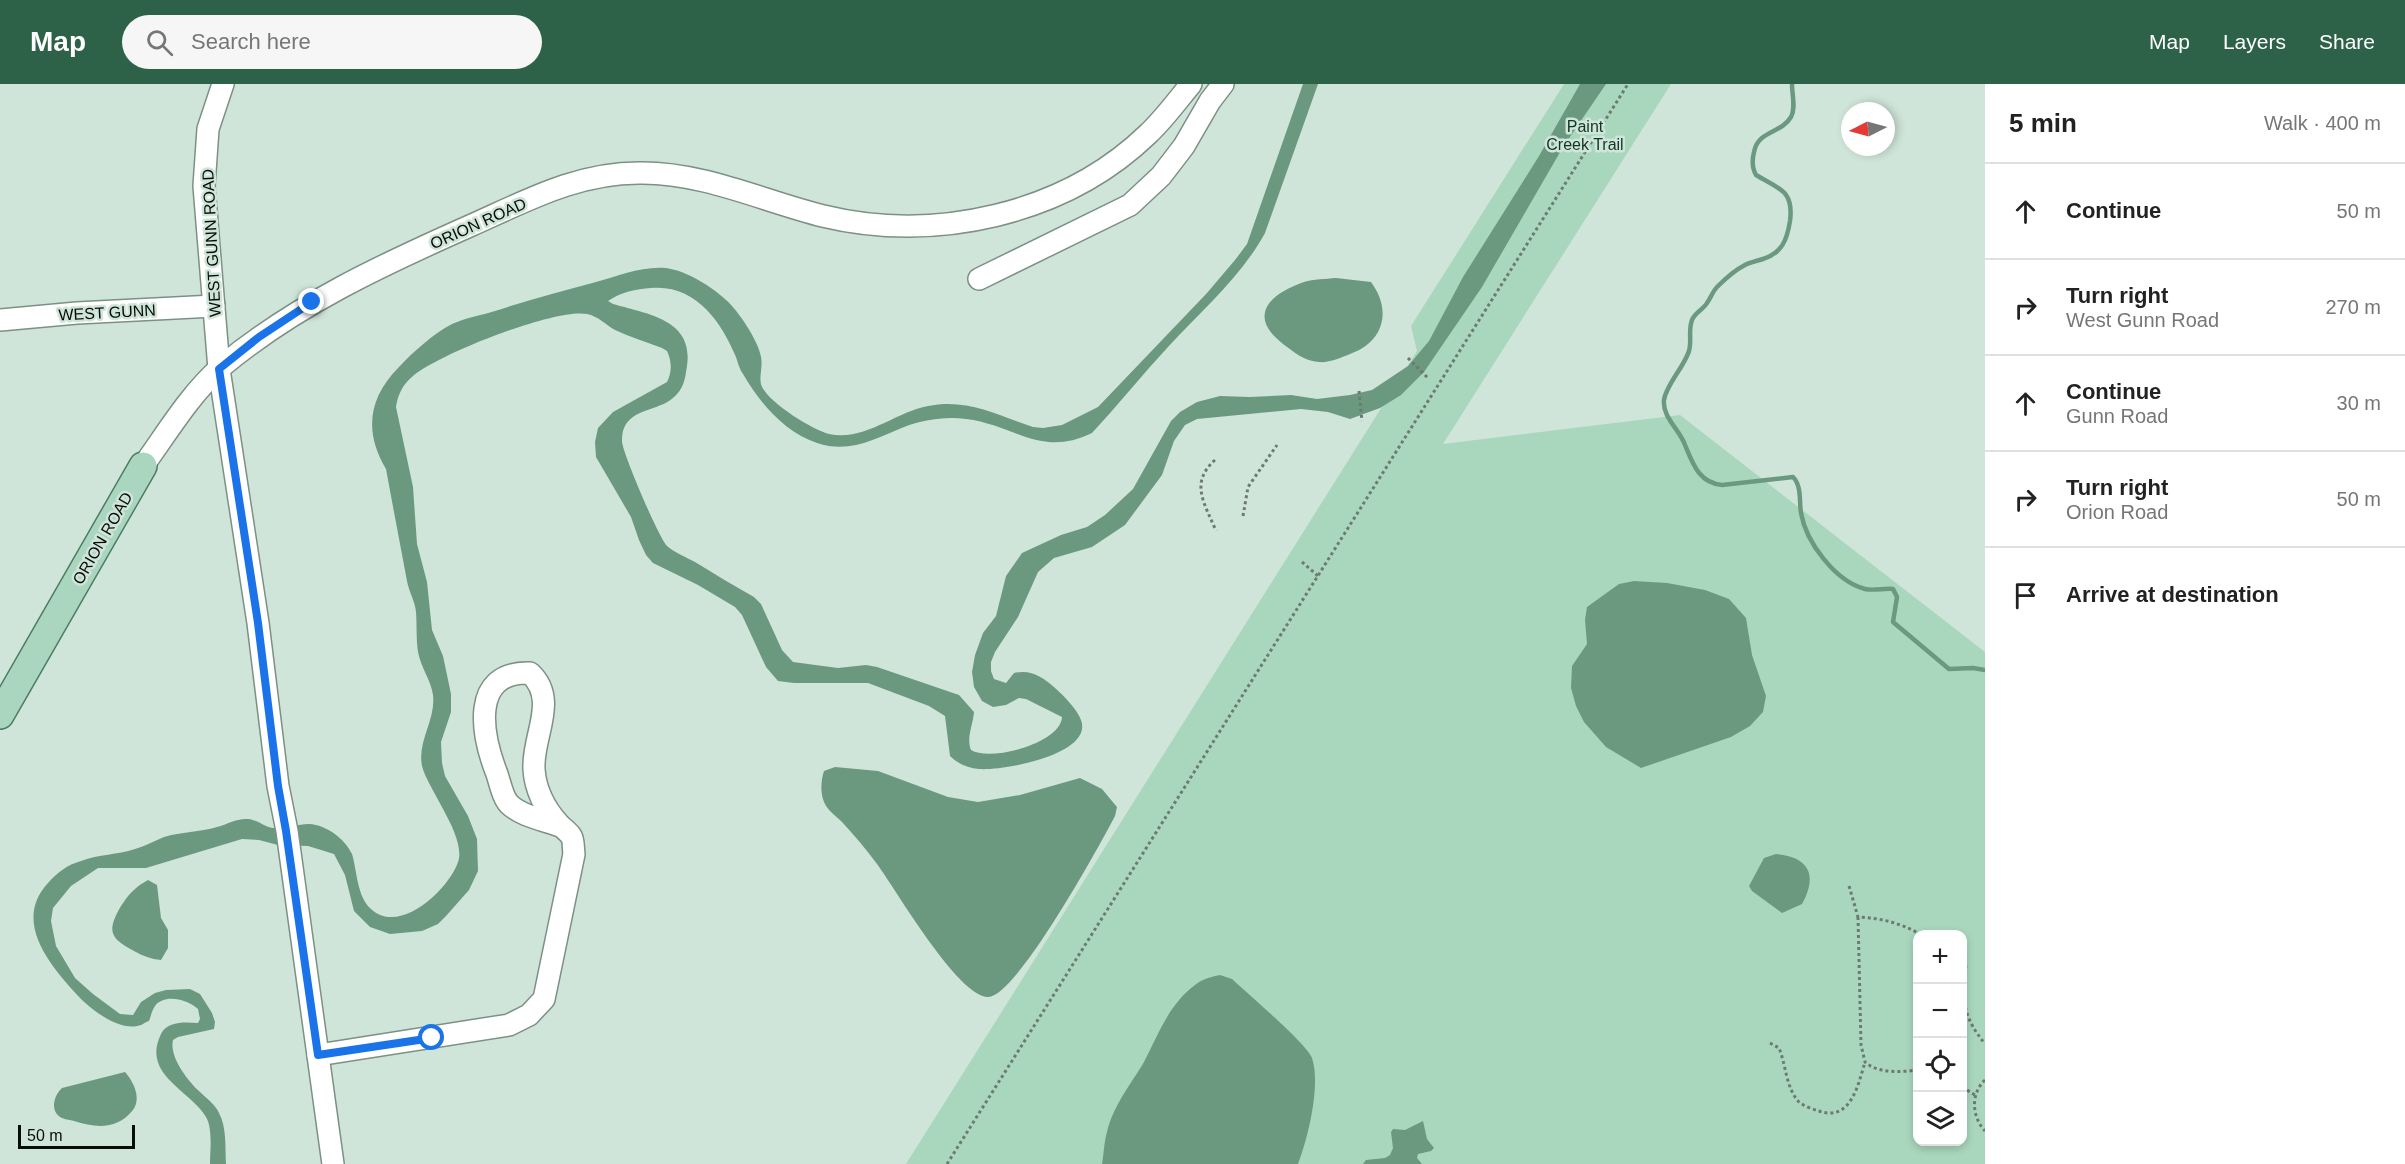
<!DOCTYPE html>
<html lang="en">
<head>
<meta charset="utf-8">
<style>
  body { margin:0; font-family:Helvetica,sans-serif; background:#f6f6f6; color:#222 }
  .controls { position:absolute; right:18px; bottom:18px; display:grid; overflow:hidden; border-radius:12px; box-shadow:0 3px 9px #0003 }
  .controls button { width:54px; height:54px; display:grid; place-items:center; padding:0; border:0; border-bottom:2px solid #e0e0e0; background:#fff; color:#222; font:30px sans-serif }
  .compass { position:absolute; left:1841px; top:18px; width:54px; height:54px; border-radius:50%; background:#fff; box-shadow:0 3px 9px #0003; rotate:264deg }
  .scale { position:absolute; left:18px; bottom:15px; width:117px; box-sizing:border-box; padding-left:6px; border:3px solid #070d09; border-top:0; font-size:16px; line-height:21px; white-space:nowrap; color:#070d09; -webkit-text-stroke:4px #d0e5d9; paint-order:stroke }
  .stop { position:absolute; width:18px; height:18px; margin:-14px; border:4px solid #1a73e8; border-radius:50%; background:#fff }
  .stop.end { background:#1a73e8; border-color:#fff; box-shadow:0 2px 6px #0008 }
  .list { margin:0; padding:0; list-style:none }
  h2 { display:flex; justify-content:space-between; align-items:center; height:78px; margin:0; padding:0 24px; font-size:26px }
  h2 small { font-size:20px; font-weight:400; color:#767676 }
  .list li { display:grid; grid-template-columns:39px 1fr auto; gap:18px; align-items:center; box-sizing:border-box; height:96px; padding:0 24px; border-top:2px solid #e0e0e0 }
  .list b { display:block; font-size:22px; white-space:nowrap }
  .list p { margin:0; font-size:20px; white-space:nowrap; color:#767676 }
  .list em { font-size:20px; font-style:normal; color:#767676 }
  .icon { flex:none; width:33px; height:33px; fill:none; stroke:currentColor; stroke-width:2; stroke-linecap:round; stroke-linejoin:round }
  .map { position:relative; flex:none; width:1985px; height:1080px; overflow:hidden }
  header { display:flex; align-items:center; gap:36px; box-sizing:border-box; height:84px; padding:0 30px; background:#2d6248; color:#fff }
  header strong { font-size:28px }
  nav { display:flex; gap:33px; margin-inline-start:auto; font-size:21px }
  .search { width:420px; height:54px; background:#f6f6f6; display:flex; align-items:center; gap:15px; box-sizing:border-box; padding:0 21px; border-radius:33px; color:#767676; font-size:22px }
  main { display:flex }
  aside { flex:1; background:#fff }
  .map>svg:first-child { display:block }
</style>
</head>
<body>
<header>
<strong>Map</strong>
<div class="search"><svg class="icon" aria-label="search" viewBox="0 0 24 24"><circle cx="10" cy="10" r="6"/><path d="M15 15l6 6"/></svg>Search here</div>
<nav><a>Map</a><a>Layers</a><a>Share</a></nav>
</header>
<main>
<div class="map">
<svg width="1985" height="1080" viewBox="0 0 1985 1080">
  <rect width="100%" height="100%" fill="#d0e5d9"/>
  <path fill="#a9d7bd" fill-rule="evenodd" d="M1564,0H1671L1443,360L1680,331L1985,568V1080H906L1417,267L1411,242ZM1918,850H1962V1058H1918Z"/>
  <g fill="#6a997f">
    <path d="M1303,0H1318L1265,149C1241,193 1202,226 1168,263C1142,291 1118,321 1092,349C1041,374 1015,341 966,335C946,332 922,336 904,343C874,355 850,370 817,359C784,348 760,319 743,290C739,284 738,279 736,273C721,237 695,200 651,204C636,205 621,208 608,217L613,220C647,230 694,235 687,282C685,295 684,305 673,314C658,327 633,324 624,344C622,349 622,353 622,358C624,372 658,452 667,462C675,469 686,473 695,478C715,490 734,502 754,513L761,520L782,566L793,578L838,584L866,581L877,583L959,611L974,628C973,641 966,654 971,666C991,678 1061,659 1062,633L1026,615L1019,614L1006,621L993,623L982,617L974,603L972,588L975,571L983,549L996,532L1006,492L1022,469L1061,451L1087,443L1105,431L1133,405L1171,337L1180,328L1197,318L1220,312L1250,313L1291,311L1317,315L1350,311L1372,306L1408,282L1429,257L1463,193L1539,72L1580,0H1606L1563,63L1482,203L1424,288L1401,311L1380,324L1350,335L1328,328L1301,325L1197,335L1185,341L1174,357L1162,391L1125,441L1092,463L1054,474L1038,488L1018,533L995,568L991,578V587L994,595L1006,599L1014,589C1031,585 1043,593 1055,604C1064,612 1077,625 1081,636C1094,671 1001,687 979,685C968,684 958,680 950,672L945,632L929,622L868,599H794L778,597L766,583L742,531L735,523L698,501L653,479L646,471L639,456L631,433L596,373L595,358L598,344L613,328L667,298C672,288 672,278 667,267L662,264C647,258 630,253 615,246C606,241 598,232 587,230C555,224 439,270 413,292C402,301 398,311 396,323L413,403L417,460L427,498L432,546L443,572L451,610V628L441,658L442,679L445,692L468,732L477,755L478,787L469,806L446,832L438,840L422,847L390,850L370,843L354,827L345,791L334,770L308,762L278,761L259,756L242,755L146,784H98L71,802L53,824L51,837L56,862L75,894L93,910L120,930L133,931L141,918L155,909L166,906L190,905L200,910L212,929L215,938L214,945L178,953L173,956C169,973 188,997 200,1008C207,1015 215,1020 219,1029C227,1044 225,1064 226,1080H210C210,1067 213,1045 206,1033C190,1006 141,991 161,950C167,937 185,938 198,939L200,935L198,925C188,916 165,909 155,922C152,926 151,932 149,937C145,938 141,942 137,942C119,946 93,927 81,915C53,885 11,839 48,799C58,788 67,781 81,777C99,770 117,771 135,765C145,762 154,757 164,753C181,748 200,748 217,743C228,740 237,734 248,735C258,736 264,743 273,744C285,745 297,740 309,740C327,741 345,755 352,770C357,786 357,813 371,825C400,852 449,805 458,778C467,753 428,706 422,682C417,657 436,636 433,611C431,596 421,584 418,568C416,555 417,541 416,528C415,517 409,508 407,497C400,460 393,423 386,385C364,348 368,314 399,283C413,268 433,250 452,240C465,234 482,231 495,227C528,216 562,207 596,198C619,192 641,182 666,184C687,187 711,202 726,216C738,226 759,258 761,273C763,282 759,293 761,300C765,317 813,346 829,350C864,358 895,328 928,322C967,314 997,331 1033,343L1043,344L1062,341L1098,323L1207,209L1235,176L1247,160Z"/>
    <path d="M1336,194L1371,198C1382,213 1387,231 1378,248C1372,259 1361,266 1350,270C1340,274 1329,279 1319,278C1304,277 1294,268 1283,260C1247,232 1269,210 1304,198C1314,195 1325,195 1336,194Z"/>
    <path d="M1634,497L1667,499L1705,506L1729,515L1746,534L1752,571L1766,612L1763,628L1750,642L1731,653L1641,684L1606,663L1584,638L1576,622L1571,604L1572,582L1587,560L1585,536L1587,523L1619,500Z"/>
    <path d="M835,683L878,687L948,713L978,718L1020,711L1080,694L1102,705L1117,723L1115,732C1100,761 1018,910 989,913C959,915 895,804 877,780C866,765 854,751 842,738C835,731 828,727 824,718C820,708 821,696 824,687Z"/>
    <path d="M1776,770C1809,773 1818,791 1802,820L1782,829L1752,807L1749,802L1764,774Z"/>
    <path d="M148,796L157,801L161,834L168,846V864L161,876C151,875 143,872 134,867C109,854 107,846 121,822C129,810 135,803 148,796Z"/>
    <path d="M1220,891L1232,895C1247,909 1307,960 1312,974C1321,1001 1308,1054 1298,1080H1102C1104,1069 1104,1058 1107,1048C1113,1022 1131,1000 1144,978C1158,951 1169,920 1195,901C1202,895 1211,893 1220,891Z"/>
    <path d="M125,988C133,997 142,1014 133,1026C117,1046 96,1044 74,1037C70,1036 63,1035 60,1033C50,1026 54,1011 62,1004Z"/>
    <path d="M1423,1037L1427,1055L1434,1064L1431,1067L1418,1070L1417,1074L1422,1080H1363L1366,1076L1385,1074L1390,1071L1393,1064L1391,1048L1393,1045L1405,1046Z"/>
  </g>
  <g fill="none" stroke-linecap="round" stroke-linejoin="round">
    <path stroke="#6a997f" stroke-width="4.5" d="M1792,0C1792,11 1796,24 1791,33C1781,50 1758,46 1754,68C1752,76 1752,84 1756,91C1779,105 1794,106 1790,137C1787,156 1782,169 1763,175C1757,177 1751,178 1745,181C1735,186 1725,195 1717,203C1712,208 1711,214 1707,219C1703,226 1695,228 1692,236C1688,246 1692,257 1689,267C1684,283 1666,301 1664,316C1662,333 1680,346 1685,361C1693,380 1699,399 1722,401L1793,393C1802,402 1799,418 1801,429C1806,458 1835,497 1865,505C1873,507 1885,504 1893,505L1897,513L1893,538L1949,585L1973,584L1985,586"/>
    <g stroke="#7c9084" stroke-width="24">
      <g id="minor">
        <path d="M223,0L208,45L204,102L219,285L258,539L278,702L287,747L333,1080"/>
        <path d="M979,195L1130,121L1161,92L1184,62L1210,17L1223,0"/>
        <path d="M0,236L77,229L214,222"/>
        <path d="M143,382C167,349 190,310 221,283C295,221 384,180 472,141C528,116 579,88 642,89C705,89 763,117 823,132C934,159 1064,131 1148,50C1164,35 1177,17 1191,0"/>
        <path d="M318,971L509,941L529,931L544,915L574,770C573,765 574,756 571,752C568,747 561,743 558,739C545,725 535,705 534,685C532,652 559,616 530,589C469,587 482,652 497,690C500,699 503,714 509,720C521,732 544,736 560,742"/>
      </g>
    </g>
    <g stroke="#4c7d63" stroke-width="30">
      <path id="major" d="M0,631L143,382"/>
    </g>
    <g stroke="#6d7a72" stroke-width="3" stroke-dasharray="3 3" stroke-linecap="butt">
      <path d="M1408,274L1429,295"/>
      <path d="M1359,307L1362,337"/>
      <path d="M1215,376C1189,399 1205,420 1216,447"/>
      <path d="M1243,432L1248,403L1277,361"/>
      <path d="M1302,478L1318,492"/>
      <path d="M1849,802L1858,833C1881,834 1900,839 1920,850"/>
      <path d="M1858,833L1861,961L1865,978C1878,990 1901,988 1918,986"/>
      <path d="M1962,870C1967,879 1966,884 1965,894C1962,924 1967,937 1985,960"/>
      <path d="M1770,959L1779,964C1786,981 1786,1003 1798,1017C1803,1022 1812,1025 1819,1027C1851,1038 1858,1001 1865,978"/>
      <path d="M1985,996C1970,1010 1972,1033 1985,1047"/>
      <path d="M1962,1003L1975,1011"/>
      <path d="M947,1080L1628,0"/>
    </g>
    <use href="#minor" stroke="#fff" stroke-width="21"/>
    <use href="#major" stroke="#aad6bf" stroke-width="27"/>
  </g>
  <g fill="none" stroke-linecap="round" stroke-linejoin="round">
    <path stroke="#1a73e8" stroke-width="8" d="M312,218L259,253L219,285L258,539L278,702L286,747L318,971L432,954"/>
  </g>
  <g text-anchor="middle" stroke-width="5" stroke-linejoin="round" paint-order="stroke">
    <g font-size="16" fill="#0e3724" stroke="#d0e5d9">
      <text x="1585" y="48">Paint<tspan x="1585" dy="18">Creek Trail</tspan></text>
    </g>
    <g font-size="16" fill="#070d09" stroke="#d0e5d9">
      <text transform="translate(478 139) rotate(-24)" y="6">ORION ROAD</text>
      <text transform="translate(211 159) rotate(-93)" y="6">WEST GUNN ROAD</text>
      <text transform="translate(107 228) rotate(-3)" y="6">WEST GUNN</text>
      <text transform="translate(102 454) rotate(-60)" y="6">ORION ROAD</text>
    </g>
  </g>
</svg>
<div class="controls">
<button>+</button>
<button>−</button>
<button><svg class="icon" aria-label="locate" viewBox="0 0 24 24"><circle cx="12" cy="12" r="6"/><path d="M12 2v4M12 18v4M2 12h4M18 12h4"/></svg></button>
<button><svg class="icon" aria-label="layers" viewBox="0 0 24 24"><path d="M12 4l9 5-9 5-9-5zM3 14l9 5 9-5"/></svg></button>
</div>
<svg class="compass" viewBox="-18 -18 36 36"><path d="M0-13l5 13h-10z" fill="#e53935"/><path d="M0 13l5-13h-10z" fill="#767676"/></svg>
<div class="scale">50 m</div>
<div class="stop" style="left:432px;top:954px"></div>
<div class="stop end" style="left:312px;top:218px"></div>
</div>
<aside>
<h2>5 min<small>Walk · 400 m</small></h2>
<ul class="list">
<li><svg class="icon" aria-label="ahead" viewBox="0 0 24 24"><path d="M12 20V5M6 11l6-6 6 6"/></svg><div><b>Continue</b></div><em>50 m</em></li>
<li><svg class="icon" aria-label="right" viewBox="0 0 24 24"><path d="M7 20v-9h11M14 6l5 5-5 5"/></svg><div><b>Turn right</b><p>West Gunn Road</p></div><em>270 m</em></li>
<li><svg class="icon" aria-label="ahead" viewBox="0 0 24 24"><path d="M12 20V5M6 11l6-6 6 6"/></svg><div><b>Continue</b><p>Gunn Road</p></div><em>30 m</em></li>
<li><svg class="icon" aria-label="right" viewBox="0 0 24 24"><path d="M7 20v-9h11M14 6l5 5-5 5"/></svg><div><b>Turn right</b><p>Orion Road</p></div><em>50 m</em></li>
<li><svg class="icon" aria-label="arrive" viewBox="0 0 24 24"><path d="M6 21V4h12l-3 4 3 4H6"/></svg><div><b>Arrive at destination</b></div></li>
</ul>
</aside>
</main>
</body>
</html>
